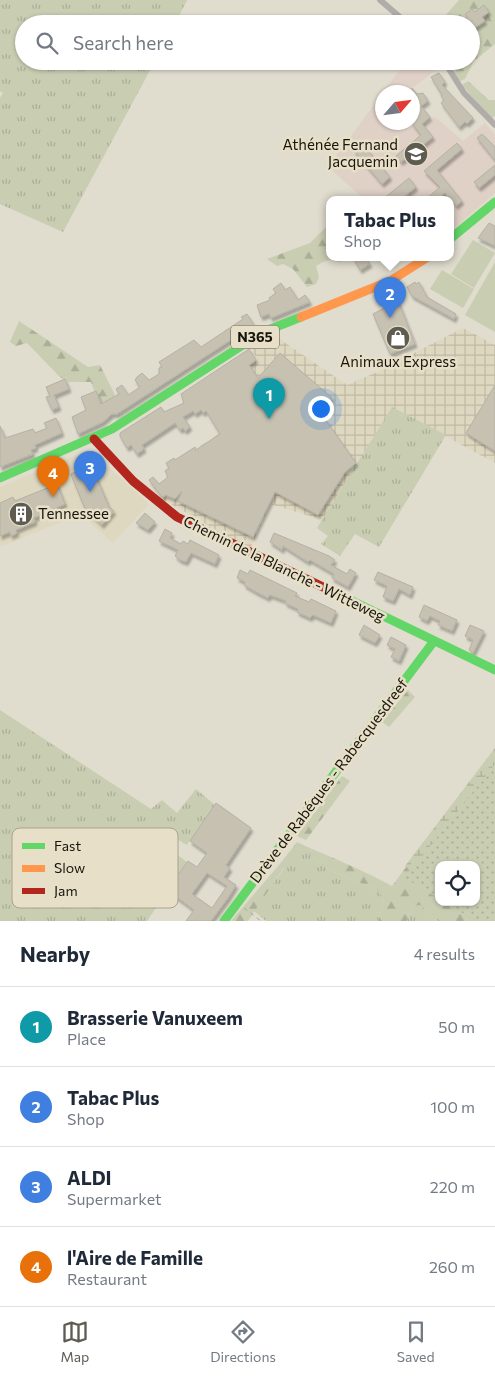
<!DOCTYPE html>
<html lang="en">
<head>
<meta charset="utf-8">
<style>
  body { margin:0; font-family:Commissioner,sans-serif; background:#f6f6f7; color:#1f2937 }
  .controls { position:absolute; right:15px; bottom:15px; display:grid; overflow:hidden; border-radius:10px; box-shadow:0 1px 4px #0004 }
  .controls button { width:45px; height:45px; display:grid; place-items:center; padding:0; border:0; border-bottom:1px solid #e0e1e3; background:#fff; color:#1f2937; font:25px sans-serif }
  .compass { position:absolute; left:375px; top:85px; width:45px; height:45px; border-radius:50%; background:#fff; box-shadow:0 1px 4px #0004; rotate:62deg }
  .you { position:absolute; left:320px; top:408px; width:18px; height:18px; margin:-12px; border:4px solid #fff; border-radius:50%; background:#1a73e8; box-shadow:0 0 0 8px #1a73e833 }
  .badge { display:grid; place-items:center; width:32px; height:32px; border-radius:50%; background:#5e5b51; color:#fff; font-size:16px; font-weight:700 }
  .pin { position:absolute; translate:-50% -41px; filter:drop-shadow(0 1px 2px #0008) }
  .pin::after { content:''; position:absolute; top:26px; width:18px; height:15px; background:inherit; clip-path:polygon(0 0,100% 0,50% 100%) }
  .popup { position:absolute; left:326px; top:196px; width:128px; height:65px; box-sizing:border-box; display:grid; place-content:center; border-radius:10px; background:#fff; filter:drop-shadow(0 1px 4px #0005); font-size:16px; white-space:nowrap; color:#747a83 }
  .popup b { font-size:19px; color:#1f2937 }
  .popup::after { content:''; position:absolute; left:50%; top:100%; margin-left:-10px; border:10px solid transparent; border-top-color:#fff }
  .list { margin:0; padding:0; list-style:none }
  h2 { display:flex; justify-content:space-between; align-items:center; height:65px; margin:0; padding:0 20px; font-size:21px }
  h2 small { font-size:16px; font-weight:400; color:#747a83 }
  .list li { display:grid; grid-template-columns:32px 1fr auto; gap:15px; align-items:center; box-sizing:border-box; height:80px; padding:0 20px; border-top:1px solid #e0e1e3 }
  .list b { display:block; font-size:19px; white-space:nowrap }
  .list p { margin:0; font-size:16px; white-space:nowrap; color:#747a83 }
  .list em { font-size:16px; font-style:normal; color:#747a83 }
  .icon { flex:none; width:28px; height:28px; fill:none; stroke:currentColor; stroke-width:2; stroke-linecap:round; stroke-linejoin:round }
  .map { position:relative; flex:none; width:495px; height:921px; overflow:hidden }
  .search { position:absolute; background:#fff; box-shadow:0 1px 4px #0004; left:15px; right:15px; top:15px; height:55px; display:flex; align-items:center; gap:12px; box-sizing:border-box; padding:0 18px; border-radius:28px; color:#747a83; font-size:19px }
  .sheet { height:385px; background:#fff }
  nav { display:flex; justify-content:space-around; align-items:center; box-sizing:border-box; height:70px; border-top:1px solid #e0e1e3; background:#fff; font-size:14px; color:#747a83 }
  nav a { display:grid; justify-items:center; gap:2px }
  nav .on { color:#5e5b51 }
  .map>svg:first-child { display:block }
</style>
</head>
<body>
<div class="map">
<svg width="495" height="921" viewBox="0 0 495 921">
  <defs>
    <pattern id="industrial-grid" width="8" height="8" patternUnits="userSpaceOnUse" patternTransform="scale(1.25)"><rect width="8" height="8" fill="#dfd8c0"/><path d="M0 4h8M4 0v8" fill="none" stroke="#bfb8a4"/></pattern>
    <pattern id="grass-tufts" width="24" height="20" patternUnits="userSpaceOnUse" patternTransform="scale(1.25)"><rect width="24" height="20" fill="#c9cdb2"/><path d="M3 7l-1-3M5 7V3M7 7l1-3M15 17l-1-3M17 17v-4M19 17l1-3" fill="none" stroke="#acaf98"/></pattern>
    <pattern id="forest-firs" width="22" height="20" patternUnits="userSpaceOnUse" patternTransform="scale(1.25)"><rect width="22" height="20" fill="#c9cdb2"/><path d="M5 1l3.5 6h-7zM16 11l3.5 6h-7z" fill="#acaf98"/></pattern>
    <pattern id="wetland-marsh" width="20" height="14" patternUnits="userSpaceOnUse" patternTransform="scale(1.25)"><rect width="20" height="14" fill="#c9cdb2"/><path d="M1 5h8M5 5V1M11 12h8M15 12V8" fill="none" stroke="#acaf98"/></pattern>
    <pattern id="park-dots" width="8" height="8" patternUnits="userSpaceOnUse" patternTransform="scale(1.25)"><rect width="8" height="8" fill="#c9cdb2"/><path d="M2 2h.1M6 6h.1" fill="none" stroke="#acaf98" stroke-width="1.8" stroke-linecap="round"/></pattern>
    <filter id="shadow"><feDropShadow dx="2" dy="3.5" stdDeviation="1" flood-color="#0004"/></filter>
  </defs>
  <rect width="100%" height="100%" fill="#e0dcce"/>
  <path fill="#dfd8c0" d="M86,451L93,453L149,504L113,543L81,514L0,547V487Z"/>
  <path fill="url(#industrial-grid)" d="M463,328L495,345V463L392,407L323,520L270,504L250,549L162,499L178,485L167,468L220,433L196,384L239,356L248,367L258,359L250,349L278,335L284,342L347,385L377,372Z"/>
  <g fill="#e0d1c7">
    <path d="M407,61H434L440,67L407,92H383Z"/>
    <path d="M382,94V122H412L413,110L427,124L435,117L463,141L485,123L495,135V193L450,232V199H364L328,167Z"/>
  </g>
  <g fill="url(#grass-tufts)">
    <path d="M0,0H187L175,24H24V61H155L63,232L0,204V98L3,93L0,91Z"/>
    <path d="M392,407L446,435L379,547L355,534L340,556L321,544L328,536L317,528Z"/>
    <path d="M0,710L151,809L162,800L177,813L196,789L215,805L187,845L175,838L169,849L187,862L147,921H0Z"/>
    <path d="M297,842L312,849L309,853L329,870L378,890C386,900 382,909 378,921H266L254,911L284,868L279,865Z"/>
    <path d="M420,905L441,921H407L414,906Z"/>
  </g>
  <g fill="url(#forest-firs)" fill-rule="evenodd">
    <path d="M459,0H495V44L474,61L465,79L460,81L448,61H471V24H438Z"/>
    <path d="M468,81L489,100H495V116L491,119L462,85Z"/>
    <path d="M330,223V257H346L344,261L338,262C329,258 324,261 316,266L319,277L316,284L307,287L293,269L283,264L277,266L267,259L310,243Z"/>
    <path d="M19,321L88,367L100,365L115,395L101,409L91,382H68L60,377L27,343L16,346L10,342Z"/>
    <path d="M408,690L415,697L389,727L382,722Z"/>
    <path d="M495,748V921H441L420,905L414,906L407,921H378C382,909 386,900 378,890L329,870L309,853L312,849C339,860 366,872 392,886ZM439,865H476V902H439Z"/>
    <path d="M342,776L350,781L306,840L297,836Z"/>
    <path d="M279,865L284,867L248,921H231Z"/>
  </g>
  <path fill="url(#wetland-marsh)" d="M495,748V915L476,902V865H439V885L405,866Z"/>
  <path fill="url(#park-dots)" d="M495,764V921H475L445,902H476V865H439V899L405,878Z"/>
  <g fill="#c9cdb2">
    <path d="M473,240L495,253L474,288L451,274Z"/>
    <path d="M495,262V332L465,315Z"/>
    <path d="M442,270L474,289L463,308L430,289Z"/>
  </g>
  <g fill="#c6c1b1" stroke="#b4b1a6" fill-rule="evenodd" filter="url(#shadow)">
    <path d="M484,5L489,12L482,17L485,21L473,29L465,14L472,9L475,12Z"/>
    <path d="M439,73L445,82L442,85L473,118L467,124L465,122L459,127L441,103L444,100L441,96L442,95L431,77Z"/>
    <path d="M412,88L417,94L423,93L428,101L421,106L430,117L422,124L433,137L401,162L396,156L421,135L411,122L419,115L412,107Z"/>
    <path d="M482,134L495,147V160L477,138Z"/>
    <path d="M362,143L390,177L382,184L354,151Z"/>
    <path d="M457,143L462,149L437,170L462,201L456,206L445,193L438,199H426L440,187L424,171Z"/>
    <path d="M495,165V175L479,188L474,182Z"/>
    <path d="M409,178L416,187L405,196L409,199H383Z"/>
    <path d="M489,223L495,226V246L478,238Z"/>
    <path d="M353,257H365L370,264L360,270Z"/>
    <path d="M415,282L416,284L419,282L427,297L456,314L454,319L412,296L407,287Z"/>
    <path d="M281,283L285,290L290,287L298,300L305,295L310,302L271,318L269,314L261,317L257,305L270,300L269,298L276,293L273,289Z"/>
    <path d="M394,303H399L415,344L390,354L373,314Z"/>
    <path d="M247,314L254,325L117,414H112L103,422L78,434L72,417L86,410L81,397L96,391L101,404L119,394L116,389L122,385L128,395L140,387L135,380L137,377L142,373L149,380L159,374V368L162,367L159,362L194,340L201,347L243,319L241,317Z"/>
    <path d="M249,349L256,360L249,365L258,378L280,353L332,398L320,412L356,463L345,472L318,515L275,492L253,537L178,501L182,491L175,499L166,495L162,497L149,480L153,477L159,484L168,477L165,471L169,468L166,463L174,458L175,460L195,447L196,450L220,434L206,411L203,413L201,410L195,414L193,411L183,417L190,427L185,431L183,428L180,430L175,423L142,445L144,449L137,454L131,445L127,448L120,436V433L161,407L164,412L184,403L181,394Z"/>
    <path d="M65,379L69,389L54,395L59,407L52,410L46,397L50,396L46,387Z"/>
    <path d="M495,385V451L466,433Z"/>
    <path d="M56,418L62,433L35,445L36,448L31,450L33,454L0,467V426L5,438L33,429L35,433L47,428L44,423Z"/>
    <path d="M91,465L109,507L114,511L102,525L85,509L72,477L71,474Z"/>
    <path d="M57,484L65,504L34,518L35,522L16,530L17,533L11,536L10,532L0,536V503L13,497L15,501Z"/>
    <path d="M145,513L155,522L148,530L136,523Z"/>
    <path d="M165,529L172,533L170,538L181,544L183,541L188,544L190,540L219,555L215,564L191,553L186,562L180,560L175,556L178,550L159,541Z"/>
    <path d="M274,533L329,556L335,560L331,565L347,574L350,569L356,573L348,587L332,578L334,574L310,560L308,562L283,546L282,550L270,542Z"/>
    <path d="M240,570L248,574L250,570L297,593L295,596L309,602L311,599L336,611L331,623L313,615L310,618L297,612L298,609L285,603L286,601L270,595L268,598L256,592L244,585L245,582L237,578Z"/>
    <path d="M378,572L413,587L410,595L399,589L393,601L383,597L387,586L374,580Z"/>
    <path d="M424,605L457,620L452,631L438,625L440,621L430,616L427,621L419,617Z"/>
    <path d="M364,625L380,635L375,643L359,635Z"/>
    <path d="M470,625L484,631L473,653L469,650L473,640L465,636Z"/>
    <path d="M391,637L406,645L399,661L391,657L395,649L387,645Z"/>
    <path d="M216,803L251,828L226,865L230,868L224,877L236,885L228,898L211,921H186L194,910L167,890L188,861L197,867L207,853L190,841ZM207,873L227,886L212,908L192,894Z"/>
  </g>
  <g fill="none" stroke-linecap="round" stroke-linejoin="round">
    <path stroke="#a9a6a1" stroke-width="1" stroke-dasharray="4 4" stroke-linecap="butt" d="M244,908L261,921"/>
    <g stroke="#b0aca9" stroke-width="6">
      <path d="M380,0L408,24"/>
      <path d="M444,61L464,93L495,125"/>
    </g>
    <g stroke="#63d668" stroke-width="9">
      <path d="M450,239L495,202"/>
      <path d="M0,478L112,429L263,332L301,317"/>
      <path d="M346,598L495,670"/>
      <path d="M224,921L434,641"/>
    </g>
    <path stroke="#ff974d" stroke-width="9" d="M301,317L390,281L428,257"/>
    <path stroke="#b3261e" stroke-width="9" d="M94,439L133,481L177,517L346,598"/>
  </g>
  <defs>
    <g id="school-disc" transform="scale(1.25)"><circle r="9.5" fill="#5e5b51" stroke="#e7dfc7"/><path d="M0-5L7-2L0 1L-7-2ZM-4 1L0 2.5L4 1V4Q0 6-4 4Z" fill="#fff"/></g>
    <g id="shop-disc" transform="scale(1.25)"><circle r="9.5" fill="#5e5b51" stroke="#e7dfc7"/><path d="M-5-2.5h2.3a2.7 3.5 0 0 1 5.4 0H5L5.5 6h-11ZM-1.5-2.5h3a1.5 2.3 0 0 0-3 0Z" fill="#fff"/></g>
    <g id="building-disc" transform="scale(1.25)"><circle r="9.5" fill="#5e5b51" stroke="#e7dfc7"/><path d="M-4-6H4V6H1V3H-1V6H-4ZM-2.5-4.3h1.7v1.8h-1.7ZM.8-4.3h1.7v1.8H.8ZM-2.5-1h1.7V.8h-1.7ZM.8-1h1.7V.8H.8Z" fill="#fff"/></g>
  </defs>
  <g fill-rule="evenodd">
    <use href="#school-disc" x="416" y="154"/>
    <use href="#shop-disc" x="398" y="338"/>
    <use href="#building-disc" x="21" y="514"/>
  </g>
  <g text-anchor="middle" stroke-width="5" stroke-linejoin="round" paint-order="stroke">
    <rect fill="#e7dfc7" stroke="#565245" stroke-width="1" x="231" y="325.5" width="48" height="23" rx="4"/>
    <g font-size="14" font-weight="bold" fill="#18150d">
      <text x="255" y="342">N365</text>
    </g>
    <g font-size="15" fill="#18150d" stroke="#e7dfc7" text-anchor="end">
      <text x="398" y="150">Athénée Fernand<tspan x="398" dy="17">Jacquemin</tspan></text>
      <text x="398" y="367" text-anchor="middle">Animaux Express</text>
      <text x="38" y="519" text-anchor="start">Tennessee</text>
    </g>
    <g font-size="15" fill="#18150d" stroke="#e7dfc7">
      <text transform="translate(284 569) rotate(26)" y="5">Chemin de la Blanche - Witteweg</text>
      <text transform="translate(329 781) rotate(-53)" y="5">Drève de Rabéques - Rabecquesdreef</text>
    </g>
  </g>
  <rect x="12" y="828" width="166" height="80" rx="8" fill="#e7dfc7" stroke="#a9a28f" stroke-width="1"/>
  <rect x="22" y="843" width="23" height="6" fill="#63d668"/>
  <rect x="22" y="865" width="23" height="7" fill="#ff974d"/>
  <rect x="22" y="888" width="23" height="6" fill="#b3261e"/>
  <g font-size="14" fill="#18150d">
    <text x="54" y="851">Fast</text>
    <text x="54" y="873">Slow</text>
    <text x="54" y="896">Jam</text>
  </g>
</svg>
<div class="controls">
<button><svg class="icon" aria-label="locate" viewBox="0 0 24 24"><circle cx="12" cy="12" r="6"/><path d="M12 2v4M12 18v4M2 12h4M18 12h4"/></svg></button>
</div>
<svg class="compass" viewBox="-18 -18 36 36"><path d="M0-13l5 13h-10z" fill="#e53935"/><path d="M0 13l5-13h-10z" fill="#747a83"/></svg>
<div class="you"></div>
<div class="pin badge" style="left:269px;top:419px;background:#0f9aa8">1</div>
<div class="pin badge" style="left:390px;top:318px;background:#3f7fe0">2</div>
<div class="popup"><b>Tabac Plus</b>Shop</div>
<div class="pin badge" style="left:90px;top:492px;background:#3f7fe0">3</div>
<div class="pin badge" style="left:53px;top:497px;background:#e8710a">4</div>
<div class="search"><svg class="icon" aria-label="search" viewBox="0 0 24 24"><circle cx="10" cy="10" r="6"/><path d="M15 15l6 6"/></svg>Search here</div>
</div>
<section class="sheet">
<h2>Nearby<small>4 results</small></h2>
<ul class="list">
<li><span class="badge" style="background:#0f9aa8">1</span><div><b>Brasserie Vanuxeem</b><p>Place</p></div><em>50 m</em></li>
<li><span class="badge" style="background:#3f7fe0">2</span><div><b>Tabac Plus</b><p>Shop</p></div><em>100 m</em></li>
<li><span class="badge" style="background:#3f7fe0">3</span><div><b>ALDI</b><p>Supermarket</p></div><em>220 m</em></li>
<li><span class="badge" style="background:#e8710a">4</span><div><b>l'Aire de Famille</b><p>Restaurant</p></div><em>260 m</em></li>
</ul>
</section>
<nav>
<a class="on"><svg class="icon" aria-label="map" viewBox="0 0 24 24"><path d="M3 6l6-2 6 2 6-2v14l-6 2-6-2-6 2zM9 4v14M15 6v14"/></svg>Map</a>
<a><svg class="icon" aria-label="directions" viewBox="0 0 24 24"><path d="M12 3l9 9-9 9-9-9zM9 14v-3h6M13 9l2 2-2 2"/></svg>Directions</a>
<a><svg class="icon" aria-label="saved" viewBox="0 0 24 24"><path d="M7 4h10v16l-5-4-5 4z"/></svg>Saved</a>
</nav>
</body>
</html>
